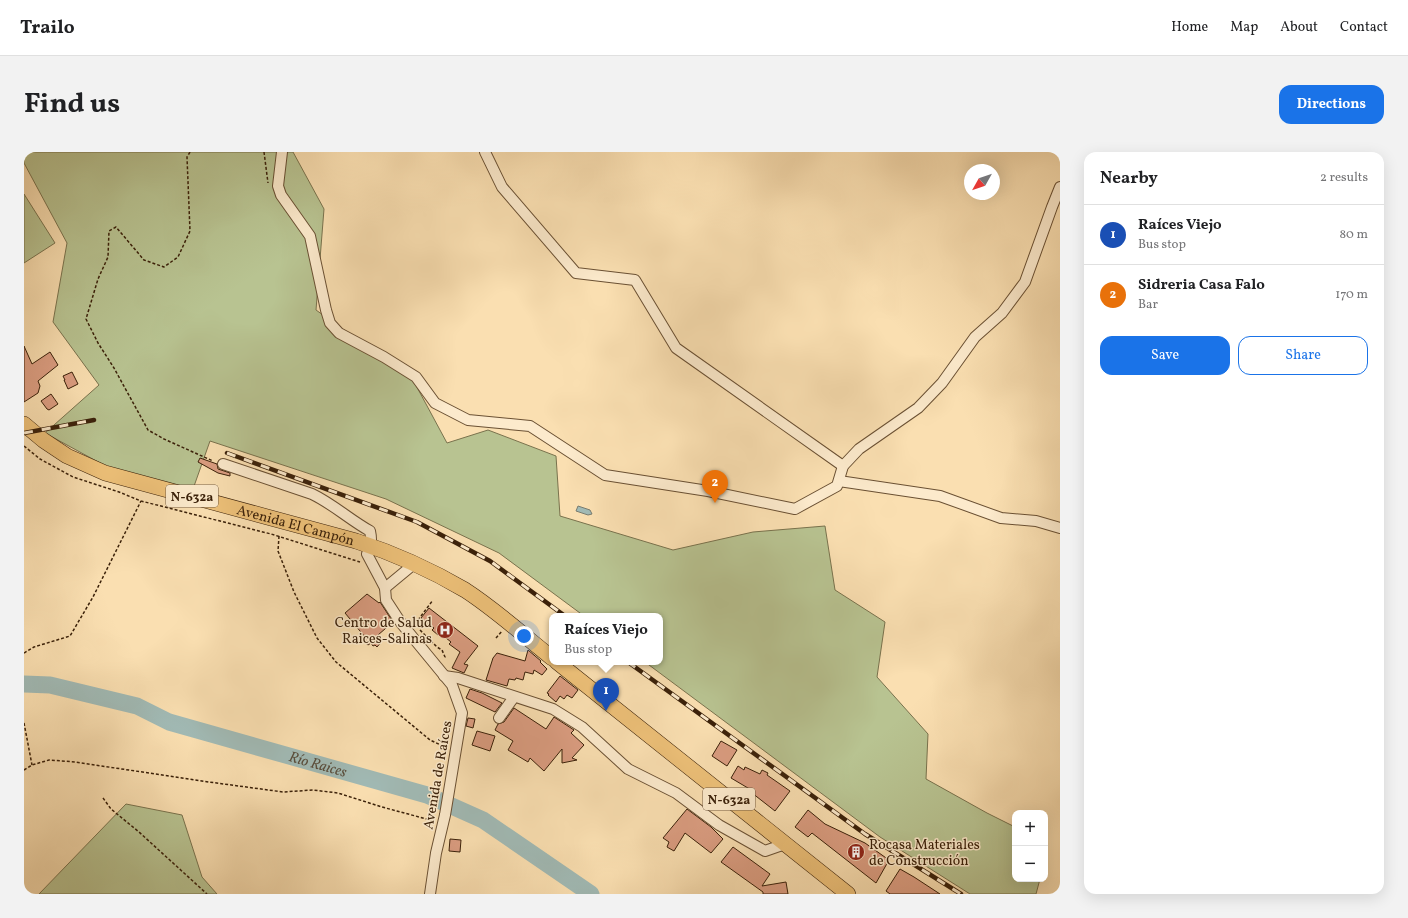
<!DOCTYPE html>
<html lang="en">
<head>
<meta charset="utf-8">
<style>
  body { margin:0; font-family:Vollkorn,serif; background:#f2f2f2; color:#202124 }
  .controls { position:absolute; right:12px; bottom:12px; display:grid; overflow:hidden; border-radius:8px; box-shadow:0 4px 16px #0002 }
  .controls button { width:36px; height:36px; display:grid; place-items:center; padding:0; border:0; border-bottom:1px solid #e0e0e0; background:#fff; color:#202124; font:20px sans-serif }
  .compass { position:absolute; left:940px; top:12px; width:36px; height:36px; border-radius:50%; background:#fff; box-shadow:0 4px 16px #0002; rotate:230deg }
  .you { position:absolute; left:500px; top:484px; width:14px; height:14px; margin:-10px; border:3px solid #fff; border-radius:50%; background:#1a73e8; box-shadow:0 0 0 6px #1a73e833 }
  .badge { display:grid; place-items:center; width:26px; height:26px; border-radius:50%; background:#1a73e8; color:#fff; font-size:13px; font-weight:700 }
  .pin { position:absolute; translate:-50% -33px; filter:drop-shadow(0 1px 2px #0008) }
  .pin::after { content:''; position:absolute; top:21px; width:14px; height:12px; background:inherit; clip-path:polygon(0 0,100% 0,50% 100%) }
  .popup { position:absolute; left:525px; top:461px; width:114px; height:52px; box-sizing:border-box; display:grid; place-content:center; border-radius:8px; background:#fff; filter:drop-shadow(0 1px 3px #0005); font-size:13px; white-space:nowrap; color:#757577 }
  .popup b { font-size:15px; color:#202124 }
  .popup::after { content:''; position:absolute; left:50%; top:100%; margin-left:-8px; border:8px solid transparent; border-top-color:#fff }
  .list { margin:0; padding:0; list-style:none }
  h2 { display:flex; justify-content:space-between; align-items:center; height:52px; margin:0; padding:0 16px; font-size:17px }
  h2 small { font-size:13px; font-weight:400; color:#757577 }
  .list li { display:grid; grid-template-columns:26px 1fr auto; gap:12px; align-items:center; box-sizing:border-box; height:60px; padding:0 16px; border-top:1px solid #e0e0e0 }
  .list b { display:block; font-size:15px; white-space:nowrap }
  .list p { margin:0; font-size:13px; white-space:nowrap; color:#757577 }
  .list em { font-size:13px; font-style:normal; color:#757577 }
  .actions { display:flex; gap:8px; padding:12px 16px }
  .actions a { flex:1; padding:9px 0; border:1px solid #1a73e8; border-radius:12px; text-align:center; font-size:14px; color:#1a73e8 }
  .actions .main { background:#1a73e8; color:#fff }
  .map { position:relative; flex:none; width:1036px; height:742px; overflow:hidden; border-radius:12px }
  header { display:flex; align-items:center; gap:24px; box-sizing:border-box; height:56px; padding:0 20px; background:#fff; border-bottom:1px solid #e0e0e0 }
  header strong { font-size:19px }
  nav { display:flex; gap:22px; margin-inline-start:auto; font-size:14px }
  .intro { display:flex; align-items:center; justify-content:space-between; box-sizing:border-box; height:96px; padding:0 24px }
  h1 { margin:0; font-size:28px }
  .button { padding:10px 18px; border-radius:12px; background:#1a73e8; color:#fff; font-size:14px; font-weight:700 }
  main { display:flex; gap:24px; padding:0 24px }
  aside { flex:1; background:#fff; border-radius:12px; box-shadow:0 4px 16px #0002 }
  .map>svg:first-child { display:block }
</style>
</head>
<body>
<header>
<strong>Trailo</strong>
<nav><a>Home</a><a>Map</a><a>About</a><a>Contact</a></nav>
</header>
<div class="intro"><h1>Find us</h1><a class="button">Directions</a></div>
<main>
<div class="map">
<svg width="1036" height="742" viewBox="0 0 1036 742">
  <rect width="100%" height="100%" fill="#fadfb1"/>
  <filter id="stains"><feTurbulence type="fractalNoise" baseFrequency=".005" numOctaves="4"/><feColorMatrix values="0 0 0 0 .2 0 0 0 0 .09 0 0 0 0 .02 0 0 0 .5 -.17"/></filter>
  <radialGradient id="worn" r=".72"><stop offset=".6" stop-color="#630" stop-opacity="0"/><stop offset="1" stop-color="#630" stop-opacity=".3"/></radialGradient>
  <g fill="#b8c391" stroke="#79724d">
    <path d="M0,0H269L300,57L292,158L388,226L423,291L464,278L532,304L536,364L649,398L729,380L801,374L811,438L861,470L853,525L904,582L902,627L963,661L991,675V727H1016L1012,742H946L856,685L621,510H636V464H560L475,401L362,347L186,289L169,337L87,317L21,281L75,233L29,170L43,91L0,11Z"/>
    <path d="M0,42L31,91L0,111Z"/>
    <path d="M102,652L158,663L178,725L193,742H15Z"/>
  </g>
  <path fill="#a1bab5" stroke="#787c70" d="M554,354L566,358L568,362L564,363L552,359Z"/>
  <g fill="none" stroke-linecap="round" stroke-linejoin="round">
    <path stroke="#a1bab5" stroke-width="17" id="s1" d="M0,532L26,533L113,554L145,570L403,643L459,668L567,742"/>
  </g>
  <g fill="#db9d81" stroke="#3a2009">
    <path d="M0,194L8,212L26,200L34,213L14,229L16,234L14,241L0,250Z"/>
    <path d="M48,220L54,232L44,237L40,228H41L39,224Z"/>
    <path d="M27,242L34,252L25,258L23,257L17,249Z"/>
    <path d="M176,306L193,312L194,317L206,321V324L194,321L174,310Z"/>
    <path d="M343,442L355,451L356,450L369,470L354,483L358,489L353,495L351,493L349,494L347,491L344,493L338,488L341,485L321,461Z"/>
    <path d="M405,456L454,494L440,512L444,513L440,521L428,516L436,500L425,492L427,490L416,481L414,483L408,478L410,476L397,466Z"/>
    <path d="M504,498L517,509L516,510L523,517L518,523L510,518L509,522L501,520L499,528L492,526L491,528L485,527L483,534L462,528L469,506L473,501L501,509Z"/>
    <path d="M536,524L554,538L548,546L543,543L540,547L536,544L532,550L524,543L525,542L523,541Z"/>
    <path d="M446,537L458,541L478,551L471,560L442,546Z"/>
    <path d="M490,556L522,577L530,565L550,578L547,581L560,593L548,606L553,608L538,611V597L520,619L506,606L504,610L484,598L489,589L471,578L474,572L480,570Z"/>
    <path d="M444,566L451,567L449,576L442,574Z"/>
    <path d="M453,579L471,584L466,599L448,593Z"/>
    <path d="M697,589L713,598L703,614L688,604Z"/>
    <path d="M714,614L720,618L721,615L736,622L738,618L744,621L743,623L766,639L751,659L728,641L729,639L707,626Z"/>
    <path d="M663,657L687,675L699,687L687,701L661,681L650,699L643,695L645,690L639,686Z"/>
    <path d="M784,658L801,672L841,691L865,708L852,731L788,681L784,685L771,675Z"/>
    <path d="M426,687L437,688L436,700L425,699Z"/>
    <path d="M709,695L746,722L738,734L762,730L764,742H739V740L697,710Z"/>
    <path d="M876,717L890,725L916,742H866L862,739Z"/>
  </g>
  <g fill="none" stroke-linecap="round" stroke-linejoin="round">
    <g stroke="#6a5033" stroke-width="12">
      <g id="minor">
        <path d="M258,0L254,34L257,43L286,84L302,158L306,171L315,181L360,205L392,225L411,251L444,268L506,274L581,323L684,339L771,357L813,334L819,314L835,297L894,256L918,231L951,185L978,161L1001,130L1028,55L1036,35"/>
        <path d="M461,0L478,35L552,121L611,128L652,196L819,314"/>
        <path d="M199,312L288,342C309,352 326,368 346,379C348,388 347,393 343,402L361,436L362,448L377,471L428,533L438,561L421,663L412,701L406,742"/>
        <path d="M815,329L916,344L977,366L1012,369L1036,376"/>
        <path d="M361,436L390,412"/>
        <path d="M420,524L434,526L529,557L558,575L604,617L652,641L695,673L741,699L761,692"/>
        <path d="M475,566L490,545"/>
      </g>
    </g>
    <g stroke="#3a2009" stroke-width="16">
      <g id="primary">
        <path id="s2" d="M0,272L19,288L43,304L81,321L332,389C369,401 407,418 441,438C472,458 499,483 528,506"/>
        <path d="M533,510L824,742"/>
      </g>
    </g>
    <g stroke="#3a2009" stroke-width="1.5" stroke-dasharray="3 2" stroke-linecap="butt">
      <path d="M166,0L163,5L166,79L154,105L140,115L120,108L92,75L85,79L84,105L74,127L62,167L74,191L90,216L124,278L140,287L189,309"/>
      <path d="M240,0L244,31"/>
      <path d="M0,294L16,307L49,325L95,340L117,349L247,382L336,410"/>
      <path d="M255,384L254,399L270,440L293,486L312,510L406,588L423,596"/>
      <path d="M391,472L409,448"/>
      <path d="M396,478L413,495L418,498L421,505L420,507"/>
      <path d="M472,486L478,479"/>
      <path d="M0,501L10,495L46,484L69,445L117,349"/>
      <path d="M0,571L8,613"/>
      <path d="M0,618L8,613L25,608L51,610L185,630L259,640L289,638L314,641L358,655L410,669"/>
      <path d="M79,646L87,657L115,680L183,742"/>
    </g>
    <use href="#minor" stroke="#fceacc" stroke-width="10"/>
    <use href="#primary" stroke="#edc078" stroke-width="15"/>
    <g stroke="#3a2009" stroke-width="4.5">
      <g id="rail">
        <path d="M0,281L70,268"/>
        <path d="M203,301L393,370L466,409L541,464"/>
        <path d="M604,510L841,682L937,742"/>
      </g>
    </g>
    <use href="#rail" stroke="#fceacc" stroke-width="3" stroke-dasharray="9" stroke-linecap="butt"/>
  </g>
  <defs>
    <g id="hospital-disc" transform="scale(0.9)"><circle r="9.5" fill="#8f2418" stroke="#fceacc"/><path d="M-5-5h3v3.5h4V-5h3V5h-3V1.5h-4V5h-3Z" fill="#fff"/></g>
    <g id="building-disc" transform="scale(0.9)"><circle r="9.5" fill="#8f2418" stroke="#fceacc"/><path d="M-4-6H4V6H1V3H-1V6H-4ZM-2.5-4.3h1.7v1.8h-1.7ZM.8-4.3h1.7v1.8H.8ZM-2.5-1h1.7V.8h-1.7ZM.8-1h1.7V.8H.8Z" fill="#fff"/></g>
  </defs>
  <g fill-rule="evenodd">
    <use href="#hospital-disc" x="421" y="478"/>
    <use href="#building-disc" x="832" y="700"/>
  </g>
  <g text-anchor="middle" stroke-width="3" stroke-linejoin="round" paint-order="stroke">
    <g fill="#fceacc" stroke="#745d44" stroke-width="1">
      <rect x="142" y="333" width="52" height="22" rx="3"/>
      <rect x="679" y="636" width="52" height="22" rx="3"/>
    </g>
    <g font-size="13" font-weight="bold" fill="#3a2009">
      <text x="168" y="349">N-632a</text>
      <text x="705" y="652">N-632a</text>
    </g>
    <g font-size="14" fill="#3a2009" stroke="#fceacc">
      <text dy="5" stroke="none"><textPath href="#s2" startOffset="293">Avenida El Campón</textPath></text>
      <text transform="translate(413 623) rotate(-80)" y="5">Avenida de Raíces</text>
    </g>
    <g font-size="14" fill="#3a2009" stroke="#fceacc" text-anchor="end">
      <text x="408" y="475">Centro de Salud<tspan x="408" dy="16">Raices-Salinas</tspan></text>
      <text x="845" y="697" text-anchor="start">Rocasa Materiales<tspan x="845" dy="16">de Construcción</tspan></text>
    </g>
    <g font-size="15" font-style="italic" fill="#594e3d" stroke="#fceacc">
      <text dy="5" stroke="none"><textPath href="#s1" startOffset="306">Río Raices</textPath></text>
    </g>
  </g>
  <rect width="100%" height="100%" filter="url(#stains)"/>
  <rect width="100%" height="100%" fill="url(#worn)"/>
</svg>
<div class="controls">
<button>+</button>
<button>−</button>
</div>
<svg class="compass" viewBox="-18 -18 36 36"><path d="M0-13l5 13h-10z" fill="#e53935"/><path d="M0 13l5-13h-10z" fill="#757577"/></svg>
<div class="you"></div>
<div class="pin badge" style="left:582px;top:559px;background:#1a4fb4">1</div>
<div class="popup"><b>Raíces Viejo</b>Bus stop</div>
<div class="pin badge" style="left:691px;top:351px;background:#e8710a">2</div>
</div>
<aside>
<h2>Nearby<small>2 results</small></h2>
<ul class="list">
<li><span class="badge" style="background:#1a4fb4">1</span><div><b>Raíces Viejo</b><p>Bus stop</p></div><em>80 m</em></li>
<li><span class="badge" style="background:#e8710a">2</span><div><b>Sidreria Casa Falo</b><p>Bar</p></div><em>170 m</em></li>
</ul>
<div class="actions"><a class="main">Save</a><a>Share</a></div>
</aside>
</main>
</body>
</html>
